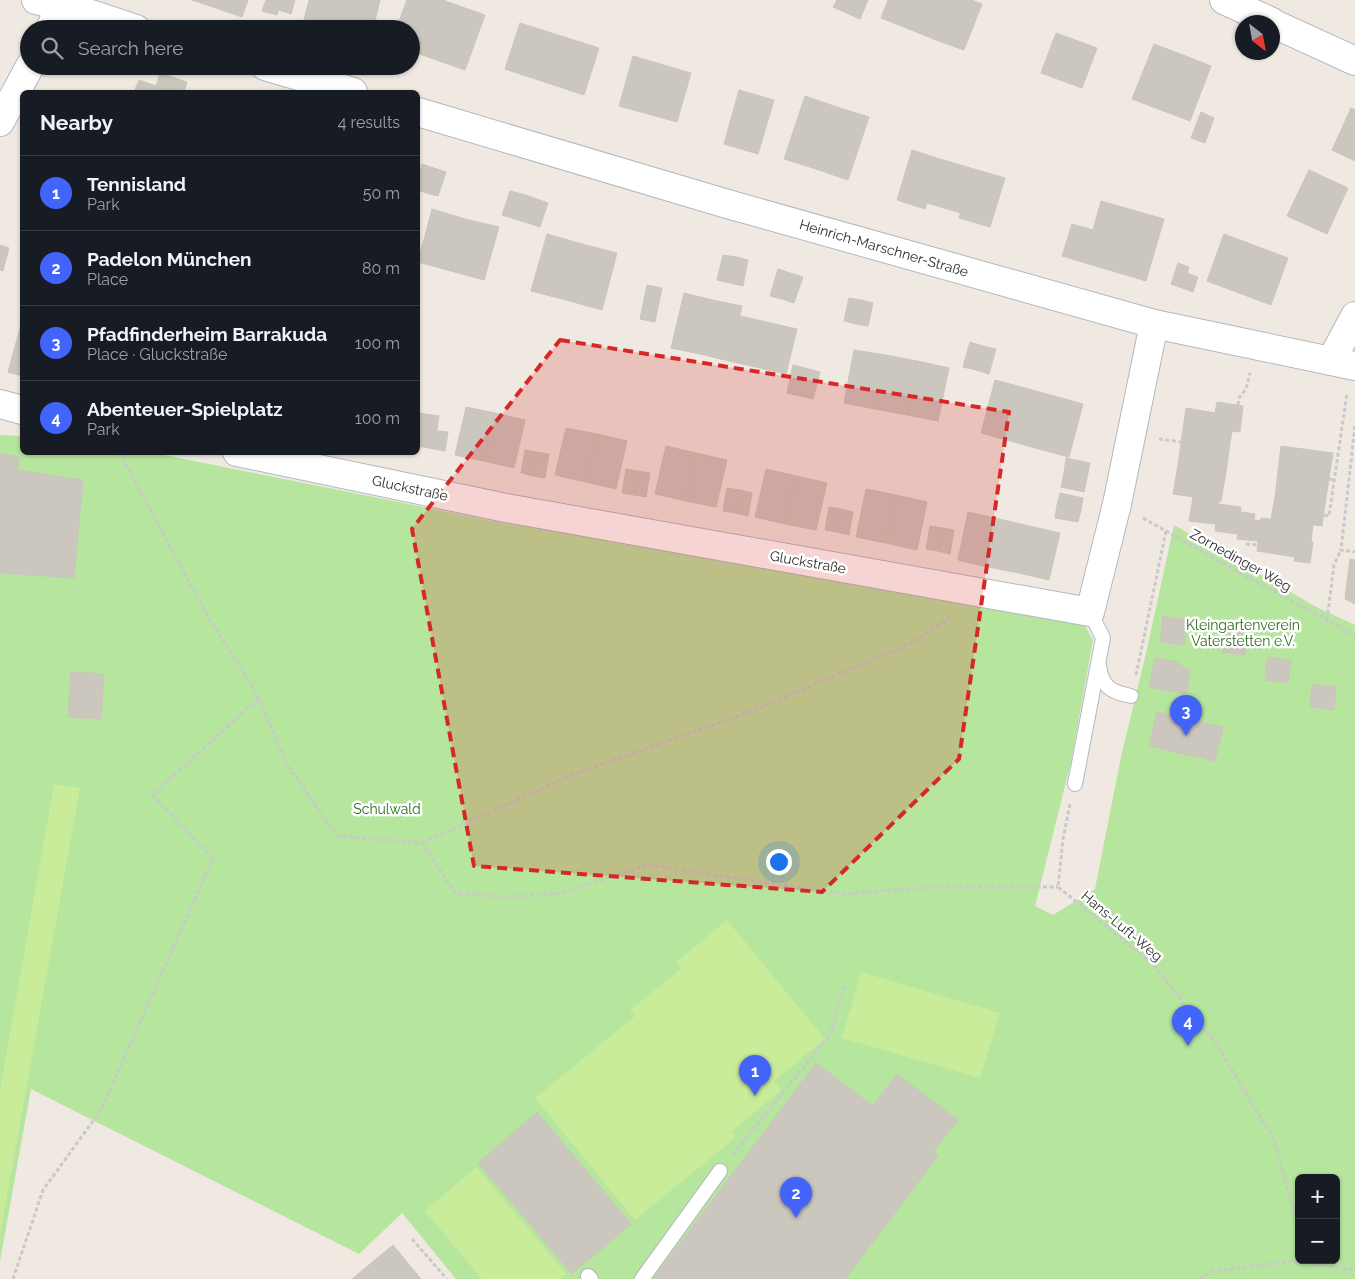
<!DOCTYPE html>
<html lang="en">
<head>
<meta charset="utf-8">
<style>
  body { margin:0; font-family:Raleway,sans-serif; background:#20242c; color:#f1f3f6 }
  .controls { position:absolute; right:15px; bottom:15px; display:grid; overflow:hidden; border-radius:8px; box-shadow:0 1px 4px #0004 }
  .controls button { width:45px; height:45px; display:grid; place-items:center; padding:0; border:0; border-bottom:1px solid #363941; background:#171b24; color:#f1f3f6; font:25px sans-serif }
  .compass { position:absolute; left:1235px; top:15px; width:45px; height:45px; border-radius:50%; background:#171b24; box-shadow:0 1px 4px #0004; rotate:149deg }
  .you { position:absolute; left:778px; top:861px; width:18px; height:18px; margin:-12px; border:4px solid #fff; border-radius:50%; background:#1a73e8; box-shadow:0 0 0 8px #1a73e833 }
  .badge { display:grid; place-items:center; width:32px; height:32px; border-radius:50%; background:#4264fb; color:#fff; font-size:16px; font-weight:700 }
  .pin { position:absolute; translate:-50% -41px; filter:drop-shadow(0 1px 2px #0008) }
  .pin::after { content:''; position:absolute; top:26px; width:18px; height:15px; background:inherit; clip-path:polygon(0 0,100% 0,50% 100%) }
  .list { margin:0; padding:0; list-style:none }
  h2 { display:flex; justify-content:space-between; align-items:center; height:65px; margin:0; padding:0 20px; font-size:21px }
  h2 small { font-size:16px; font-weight:400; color:#9ea1a6 }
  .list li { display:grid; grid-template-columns:32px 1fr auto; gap:15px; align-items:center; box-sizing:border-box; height:75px; padding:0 20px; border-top:1px solid #363941 }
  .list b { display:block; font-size:19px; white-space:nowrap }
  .list p { margin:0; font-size:16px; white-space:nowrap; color:#9ea1a6 }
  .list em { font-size:16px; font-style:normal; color:#9ea1a6 }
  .icon { flex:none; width:28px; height:28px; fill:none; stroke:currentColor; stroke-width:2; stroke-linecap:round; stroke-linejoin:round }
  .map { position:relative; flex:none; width:1355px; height:1279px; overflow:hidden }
  .search { position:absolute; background:#171b24; box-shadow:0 1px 4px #0004; left:20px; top:20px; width:400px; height:55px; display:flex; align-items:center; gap:12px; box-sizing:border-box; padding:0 18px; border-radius:28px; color:#9ea1a6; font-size:19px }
  .panel { position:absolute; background:#171b24; box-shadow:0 1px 4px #0004; left:20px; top:90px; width:400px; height:365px; border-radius:8px }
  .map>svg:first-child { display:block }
</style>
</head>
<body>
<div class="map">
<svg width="1355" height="1279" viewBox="0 0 1355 1279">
  <rect width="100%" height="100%" fill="#efe9e1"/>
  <path fill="#b6e59e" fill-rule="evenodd" d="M0,435L22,436V452L154,453L508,524L705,553L1082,621L1093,640L1071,762L1035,906L1053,915L1095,889L1121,757L1147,649L1174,525L1318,608L1355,625V1279H456L402,1213L359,1254L31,1089L0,1261ZM1299,1178H1336V1260H1299Z"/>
  <g fill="#c9ec9a">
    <path d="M54,784L80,788L0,1235V1090Z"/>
    <path d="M727,920L825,1039L774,1081L781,1090L731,1132L735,1138L635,1220L535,1098L635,1016L630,1010L681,969L676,962Z"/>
    <path d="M861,972L1000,1013L980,1078L842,1038Z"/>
    <path d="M476,1167L566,1274L560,1279H482L425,1211Z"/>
  </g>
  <g fill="#cbc7bf" stroke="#cbc5ba">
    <path d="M192,0H215L213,7Z"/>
    <path d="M215,0H248L242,17L213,7Z"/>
    <path d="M266,0H281L277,15L262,11Z"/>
    <path d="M282,0H295L291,14L279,10Z"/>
    <path d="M309,0H345L337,29H306L302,28Z"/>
    <path d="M345,0H380L373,29H337Z"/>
    <path d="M407,0H443L448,2L428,57L411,51V29H396Z"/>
    <path d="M837,0H868L860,19L833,7Z"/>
    <path d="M888,0H920L909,29L881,18Z"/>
    <path d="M920,0H952L936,40L909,29Z"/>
    <path d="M952,0H971L982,4L964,50L936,40Z"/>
    <path d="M448,2L485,15L465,70L428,57Z"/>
    <path d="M520,23L599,48L584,95L505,69Z"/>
    <path d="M1056,33L1097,48L1082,88L1041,73Z"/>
    <path d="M1154,44L1183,55L1161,110L1132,99Z"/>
    <path d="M1183,55L1211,66L1190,121L1161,110Z"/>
    <path d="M633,56L691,73L677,122L619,106Z"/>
    <path d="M160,73L187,82L184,92H176L156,86Z"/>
    <path d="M139,80L156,86L176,92H134Z"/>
    <path d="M739,90L774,100L758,154L724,144Z"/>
    <path d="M805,96L837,107L816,169L784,159Z"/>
    <path d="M837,107L869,117L848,180L816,169Z"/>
    <path d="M1351,108L1355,110V161L1332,150Z"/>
    <path d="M1201,112L1214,118L1205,143L1191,138Z"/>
    <path d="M912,150L940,159L925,209L897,200Z"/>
    <path d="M940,159L974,169L961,213L927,203Z"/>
    <path d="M422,164L434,168L426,193L418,190V178Z"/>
    <path d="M434,168L446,172L438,196L426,193Z"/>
    <path d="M974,169L1005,178L990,227L959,218Z"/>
    <path d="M1309,170L1348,188L1327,234L1287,216Z"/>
    <path d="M510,191L522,194L515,219L502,215Z"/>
    <path d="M523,194L548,203L540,227L515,219Z"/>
    <path d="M1101,201L1164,219L1146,281L1062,256L1072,224L1093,230Z"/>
    <path d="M432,209L465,219L451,271L418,262Z"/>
    <path d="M465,219L499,227L484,280L451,271Z"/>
    <path d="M547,234L582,244L566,300L531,291Z"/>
    <path d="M1224,234L1256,246L1239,293L1207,281Z"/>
    <path d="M582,244L617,253L602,310L566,300Z"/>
    <path d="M0,245L9,248L3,271L0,270Z"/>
    <path d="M1256,246L1288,258L1271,305L1239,293Z"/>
    <path d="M723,255L736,257L730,283L717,280Z"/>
    <path d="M736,257L748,260L743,286L730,283Z"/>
    <path d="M1178,263L1189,267L1182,288L1171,284Z"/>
    <path d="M778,269L790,273L782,299L770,296Z"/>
    <path d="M790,273L803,277L794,303L782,299Z"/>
    <path d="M1187,273L1198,277L1193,292L1182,288Z"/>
    <path d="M647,285L662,288L655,322L640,319Z"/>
    <path d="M684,293L712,300L700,354L671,348Z"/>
    <path d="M849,298L861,300L856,324L844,321Z"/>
    <path d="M712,300L742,306L729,361L700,354Z"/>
    <path d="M861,300L873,303L868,326L856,324Z"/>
    <path d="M740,316L797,329L786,374L729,361Z"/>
    <path d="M22,321V376L8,372Z"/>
    <path d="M970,342L983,346L976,370L963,367Z"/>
    <path d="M983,346L996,349L989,374L976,370Z"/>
    <path d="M854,350L886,355L875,409L844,403Z"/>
    <path d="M886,355L917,361L907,415L875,409Z"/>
    <path d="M917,361L949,368L938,421L907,415Z"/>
    <path d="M793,365L820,372L813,399L787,393Z"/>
    <path d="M995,380L1025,388L1010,441L981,433Z"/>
    <path d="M1025,388L1054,396L1039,449L1010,441Z"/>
    <path d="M1054,396L1083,404L1069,457L1039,449Z"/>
    <path d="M1217,402L1243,406L1240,432L1232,431L1230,443L1182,436L1186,408L1215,413Z"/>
    <path d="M466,407L495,413L484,461L455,455Z"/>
    <path d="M418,413L439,416L434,449L418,446Z"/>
    <path d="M495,413L525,420L514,468L484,461Z"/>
    <path d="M566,428L597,434L586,482L555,475Z"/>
    <path d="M437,431L448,432L445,451L434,449Z"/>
    <path d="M597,434L627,441L616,489L586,482Z"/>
    <path d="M1182,436L1230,443L1226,472L1178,465Z"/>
    <path d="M666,446L696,453L686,501L655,494Z"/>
    <path d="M1281,446L1333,453L1325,504L1275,497Z"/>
    <path d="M525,450L537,452L533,476L521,473Z"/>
    <path d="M537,452L549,454L545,478L533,476Z"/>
    <path d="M0,453L19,457L17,470L0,468Z"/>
    <path d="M696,453L727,460L716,507L686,501Z"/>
    <path d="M1066,458L1090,463L1087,478L1064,473Z"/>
    <path d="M1178,465L1226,472L1221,501L1173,494Z"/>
    <path d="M0,468L17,470L83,480L74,578L0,573Z"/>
    <path d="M626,469L638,471L634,495L622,493Z"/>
    <path d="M766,469L796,476L785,524L755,517Z"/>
    <path d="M638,471L650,473L646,497L634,495Z"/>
    <path d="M1064,473L1087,478L1084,492L1061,487Z"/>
    <path d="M796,476L827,483L816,530L785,524Z"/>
    <path d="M727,488L740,490L735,513L723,511Z"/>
    <path d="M866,489L896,495L886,543L856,537Z"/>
    <path d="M740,490L752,493L748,516L735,513Z"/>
    <path d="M1060,493L1083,498L1081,510L1057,505Z"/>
    <path d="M896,495L927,502L917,550L886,543Z"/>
    <path d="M1193,497L1219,501L1216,524L1189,521Z"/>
    <path d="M1275,497L1325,504L1322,526L1271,519Z"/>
    <path d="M1218,504L1241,507L1238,534L1215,531Z"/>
    <path d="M1057,505L1081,510L1078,522L1055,518Z"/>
    <path d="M829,507L841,509L837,532L825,530Z"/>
    <path d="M841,509L853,512L849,535L837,532Z"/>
    <path d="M968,512L999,519L988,567L958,560Z"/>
    <path d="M1241,512L1255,514L1254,520L1261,521L1258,541L1237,539Z"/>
    <path d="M1261,518L1313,524L1311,542H1313L1310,563L1294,561L1295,557L1257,551Z"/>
    <path d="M999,519L1029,526L1019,573L988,567Z"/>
    <path d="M930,526L942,528L938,551L926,549Z"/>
    <path d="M1029,526L1060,533L1049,580L1019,573Z"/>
    <path d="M942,528L954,530L950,554L938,551Z"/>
    <path d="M1350,559L1355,560V604L1345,599Z"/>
    <path d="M1163,616L1188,620L1184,645L1160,642Z"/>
    <path d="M1224,629L1248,632L1245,655L1222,652Z"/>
    <path d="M1267,657L1291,660L1288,683L1265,680Z"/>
    <path d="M1155,658L1176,662L1170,691L1149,687Z"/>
    <path d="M1176,662L1190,671L1186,694L1170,691Z"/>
    <path d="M71,672L104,674L101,719L68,717Z"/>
    <path d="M1312,684L1336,687L1334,710L1310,707Z"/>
    <path d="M1157,712L1223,727L1215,761L1149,746Z"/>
    <path d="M816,1063L873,1106L897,1074L958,1120L933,1152L938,1156L845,1279H653Z"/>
    <path d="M537,1112L631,1224L572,1274L478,1163Z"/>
    <path d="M393,1245L421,1279H352Z"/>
  </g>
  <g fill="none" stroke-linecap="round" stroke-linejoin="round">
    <g stroke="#b4b7c1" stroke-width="16">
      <g id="lane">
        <path d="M1099,666C1102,687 1111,692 1131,696"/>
        <path d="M1075,784L1103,638L1090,612"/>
        <path d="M588,1276L591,1279"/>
        <path d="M642,1279L720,1171"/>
      </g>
    </g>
    <g stroke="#b4b7c1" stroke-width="30">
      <g id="street">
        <path d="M36,0L91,14L136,29"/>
        <path d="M1224,0L1272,22"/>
        <path d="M1272,23L1355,61"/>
        <path d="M50,29L60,7"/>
        <path d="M265,66L353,92"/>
        <path d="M418,112L724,203L1154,324L1355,366"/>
        <path d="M0,122L30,66"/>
        <path d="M1331,361L1355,316"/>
        <path d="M0,404L22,410"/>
        <path d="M237,452L506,508L1090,612L1117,504L1154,324"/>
      </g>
    </g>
    <g stroke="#c9c9c9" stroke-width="3" stroke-dasharray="4 2.5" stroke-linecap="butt">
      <path d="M1238,405L1239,398L1246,389L1250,373"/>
      <path d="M1355,426L1341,550L1355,552"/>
      <path d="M1159,439L1181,442"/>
      <path d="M119,452L209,618L257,694L286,763L337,836L422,843L455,893L509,897L562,893L648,865L843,894L934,887H1058"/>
      <path d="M1329,479L1334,480"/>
      <path d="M1324,515L1329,516L1347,393"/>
      <path d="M1143,518L1242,574L1355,635"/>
      <path d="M1246,544L1258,545"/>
      <path d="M1327,620L1334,565L1341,550"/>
      <path d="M1136,675L1166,531"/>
      <path d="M1070,804L1063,839L1058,887L1153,964L1215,1042L1273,1138L1296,1217L1299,1233"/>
      <path d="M422,843L577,773L749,712L912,643L952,616"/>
      <path d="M733,1155L831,1033L845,983"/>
      <path d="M412,1239L447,1279"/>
      <path d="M1304,1261L1305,1262L1355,1270"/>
      <path d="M13,1279L43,1190L101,1110L213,858L152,795L259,698"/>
      <path d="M1200,1279L1212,1271L1288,1262H1305"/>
    </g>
    <use href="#lane" stroke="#fff" stroke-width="14"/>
    <use href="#street" stroke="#fff" stroke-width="28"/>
  </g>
  <path fill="#d62828" fill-opacity="0.2" stroke="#d62828" stroke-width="4" stroke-dasharray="10 6" stroke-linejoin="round" d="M560,340L1009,412L959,759L822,892L474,866L412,529Z"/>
  <g text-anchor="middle" stroke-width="5" stroke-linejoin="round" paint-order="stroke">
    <g font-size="14" fill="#2e2e2e" stroke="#fff">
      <text transform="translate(884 248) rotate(16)" y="5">Heinrich-Marschner-Straße</text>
      <text transform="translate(410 488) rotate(12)" y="5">Gluckstraße</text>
      <text transform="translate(1241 560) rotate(29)" y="5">Zornedinger Weg</text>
      <text transform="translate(808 562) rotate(10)" y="5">Gluckstraße</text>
      <text transform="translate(1122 926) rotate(40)" y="5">Hans-Luft-Weg</text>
    </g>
    <g font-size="14" fill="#2c6e1b" stroke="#fff">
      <text x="1243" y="630">Kleingartenverein<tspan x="1243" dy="16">Vaterstetten e.V.</tspan></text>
      <text x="387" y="814">Schulwald</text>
    </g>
  </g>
</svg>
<div class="controls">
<button>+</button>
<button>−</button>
</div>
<svg class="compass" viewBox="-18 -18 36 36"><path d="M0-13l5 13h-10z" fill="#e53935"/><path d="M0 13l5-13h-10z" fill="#9ea1a6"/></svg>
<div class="you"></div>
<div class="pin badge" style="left:755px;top:1096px">1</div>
<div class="pin badge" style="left:796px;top:1218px">2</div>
<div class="pin badge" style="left:1186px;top:736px">3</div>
<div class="pin badge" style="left:1188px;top:1046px">4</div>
<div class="search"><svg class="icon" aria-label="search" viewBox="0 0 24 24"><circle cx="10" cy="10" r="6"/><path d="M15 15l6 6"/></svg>Search here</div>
<section class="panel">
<h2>Nearby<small>4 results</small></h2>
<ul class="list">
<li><span class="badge">1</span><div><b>Tennisland</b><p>Park</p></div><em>50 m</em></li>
<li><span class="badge">2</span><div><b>Padelon München</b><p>Place</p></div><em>80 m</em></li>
<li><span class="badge">3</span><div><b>Pfadfinderheim Barrakuda</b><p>Place · Gluckstraße</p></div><em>100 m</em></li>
<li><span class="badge">4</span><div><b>Abenteuer-Spielplatz</b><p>Park</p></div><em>100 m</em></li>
</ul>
</section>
</div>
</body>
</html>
